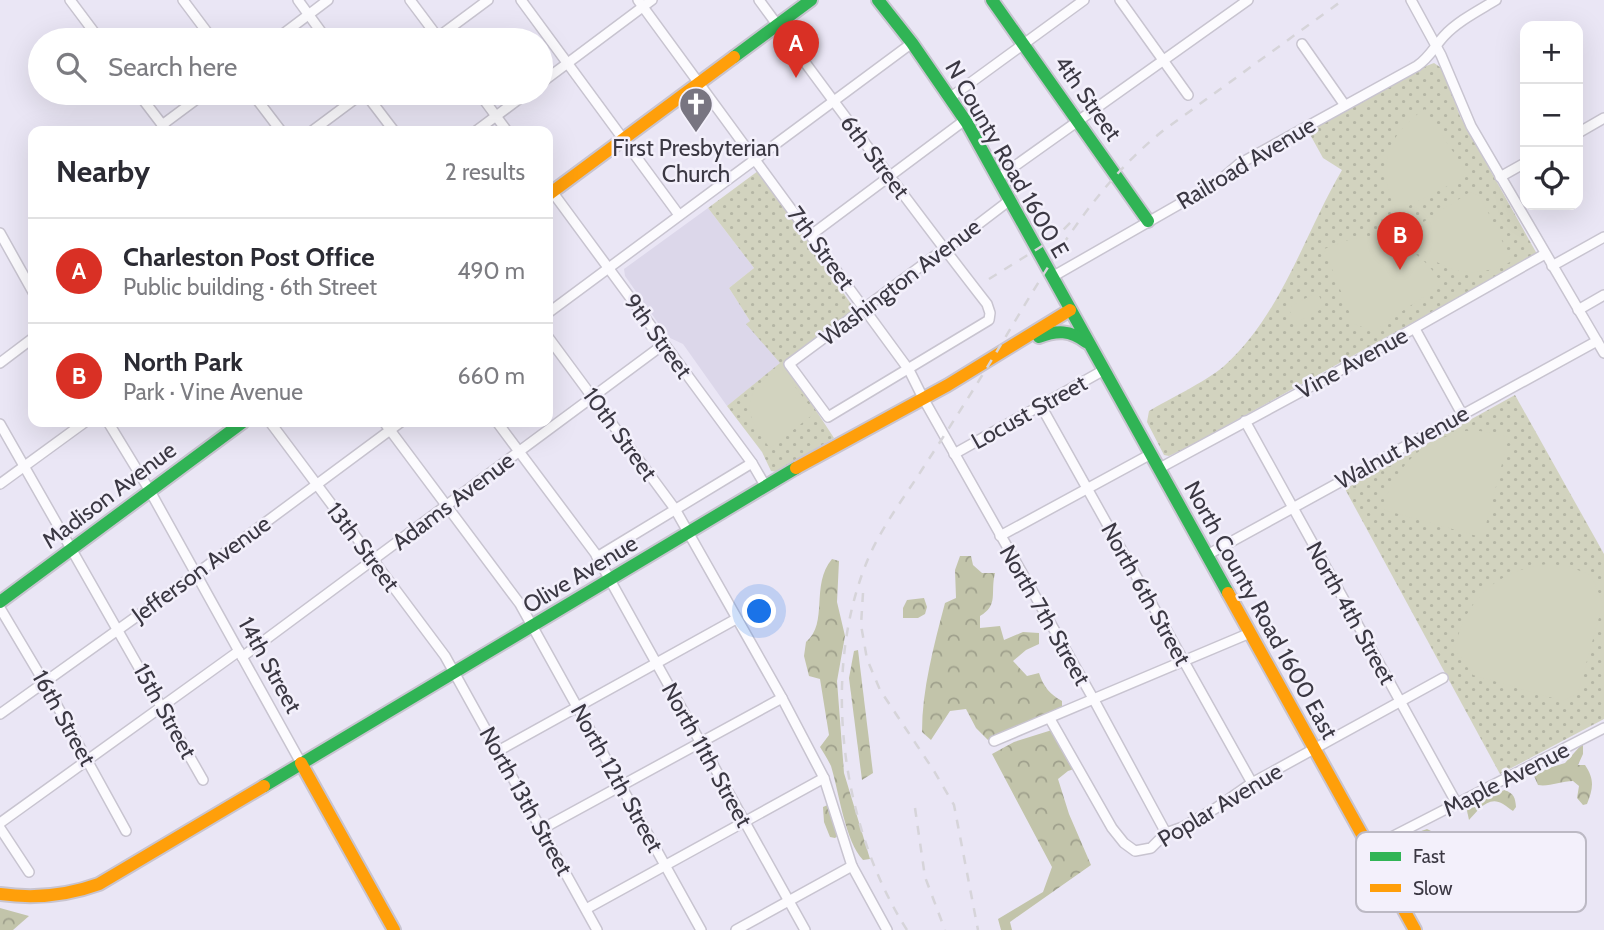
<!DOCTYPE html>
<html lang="en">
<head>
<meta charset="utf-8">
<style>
  body { margin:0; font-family:Cabin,sans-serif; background:#f2f2f3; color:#2b2b33 }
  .controls { position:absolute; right:21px; top:21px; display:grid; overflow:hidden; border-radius:14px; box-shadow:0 7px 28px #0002 }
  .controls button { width:63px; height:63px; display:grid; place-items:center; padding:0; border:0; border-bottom:2px solid #e1e1e2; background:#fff; color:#2b2b33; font:35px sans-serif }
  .you { position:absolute; left:760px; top:612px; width:24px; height:24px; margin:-18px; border:5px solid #fff; border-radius:50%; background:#1a73e8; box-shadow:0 0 0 10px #1a73e833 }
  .badge { display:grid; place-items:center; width:46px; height:46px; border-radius:50%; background:#d93025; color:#fff; font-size:23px; font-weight:700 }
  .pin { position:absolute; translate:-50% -58px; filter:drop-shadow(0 2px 4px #0008) }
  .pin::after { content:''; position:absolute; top:37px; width:24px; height:21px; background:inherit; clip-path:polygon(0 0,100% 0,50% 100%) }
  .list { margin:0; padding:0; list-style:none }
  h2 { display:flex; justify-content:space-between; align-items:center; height:91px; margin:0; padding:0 28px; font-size:30px }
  h2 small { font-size:23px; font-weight:400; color:#7c7c81 }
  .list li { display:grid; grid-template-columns:46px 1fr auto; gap:21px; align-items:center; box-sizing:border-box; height:105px; padding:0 28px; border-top:2px solid #e1e1e2 }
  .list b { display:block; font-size:26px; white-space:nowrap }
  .list p { margin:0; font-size:23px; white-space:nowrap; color:#7c7c81 }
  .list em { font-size:23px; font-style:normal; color:#7c7c81 }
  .icon { flex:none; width:38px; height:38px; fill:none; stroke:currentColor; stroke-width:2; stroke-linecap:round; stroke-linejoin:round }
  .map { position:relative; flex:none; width:1604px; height:930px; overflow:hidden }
  .search { position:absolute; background:#fff; box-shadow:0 7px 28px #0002; left:28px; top:28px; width:525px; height:77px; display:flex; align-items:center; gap:18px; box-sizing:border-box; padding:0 24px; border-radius:38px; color:#7c7c81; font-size:26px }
  .panel { position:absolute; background:#fff; box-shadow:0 7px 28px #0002; left:28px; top:126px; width:525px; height:301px; border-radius:14px }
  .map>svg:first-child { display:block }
</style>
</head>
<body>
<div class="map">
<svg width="1604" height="930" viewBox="0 0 1604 930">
  <defs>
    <pattern id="grass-dots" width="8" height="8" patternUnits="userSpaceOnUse" patternTransform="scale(1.75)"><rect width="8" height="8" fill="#d2d3bf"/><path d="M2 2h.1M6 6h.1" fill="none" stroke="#b5b6a5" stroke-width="1.8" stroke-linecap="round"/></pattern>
    <pattern id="forest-crowns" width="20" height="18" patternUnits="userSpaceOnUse" patternTransform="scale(1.75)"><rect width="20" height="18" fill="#c2c4aa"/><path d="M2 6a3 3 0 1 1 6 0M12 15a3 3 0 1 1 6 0" fill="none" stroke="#9fa08c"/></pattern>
  </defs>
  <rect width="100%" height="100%" fill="#eae6f5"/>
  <path fill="#dcd7ea" d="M708,208L754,268L729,288L750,321L747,324L781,363L727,406L683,344L668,337L625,276L624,269Z"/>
  <g fill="url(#grass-dots)">
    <path d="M1434,63L1443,69L1460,116L1537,254L1186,448L1169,456L1164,455L1147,422L1149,411C1169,399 1205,382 1223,367C1281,316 1304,235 1342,170L1323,158L1307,129L1413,71Z"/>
    <path d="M758,171L856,311L785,363L834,438L777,472L771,471L762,452L727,406L780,363L746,324L750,321L729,288L754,268L708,208Z"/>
    <path d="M1515,395L1604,554V719L1500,774L1345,489Z"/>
  </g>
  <g fill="url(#forest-crowns)">
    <path d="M960,556H971L973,565L982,573H995C990,593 999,605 980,616V628L1000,626L1004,640L1023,632L1039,633V644L1026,650L1013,661L1027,676L1039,673C1044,688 1050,694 1062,701V709L988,740L976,728L966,709L950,711L931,740L922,732C922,689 934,645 945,603L956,598L955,570Z"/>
    <path d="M832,559L839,561L837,602L845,636L837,681L844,773L870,859L863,860C845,841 839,792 831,766C828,760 824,753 820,747L829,735L820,679L809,676L804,656L806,642C829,623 810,585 832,559Z"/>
    <path d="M924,598L927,607L925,614L918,618H903V608L907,600Z"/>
    <path d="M858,650L873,773L862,780L849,678L854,651Z"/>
    <path d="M1052,730L1077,768L1068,771L1058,779L1069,814L1091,865L1010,922L1012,930H1001L998,919L1043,892L1052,867L992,754L1014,742Z"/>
    <path d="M1583,743V754L1578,765H1585C1595,780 1593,788 1587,804L1583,805L1577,798L1579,786L1573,781C1561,781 1549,787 1538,785L1534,776L1549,768L1565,763Z"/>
    <path d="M1505,790C1514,794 1515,797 1516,807L1513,811C1509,809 1507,806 1503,804C1488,795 1478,811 1469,820L1466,806L1475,798Z"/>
    <path d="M830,804L839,835L835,838L830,837L824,822L823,807Z"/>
    <path d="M1427,829L1431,831C1434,839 1431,842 1426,848L1403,851L1399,856L1402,870L1399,871L1393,868C1392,865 1390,858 1391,856C1392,844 1417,832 1427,829Z"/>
    <path d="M0,908L29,916L13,930H0Z"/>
  </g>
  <g fill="#d2d3bf">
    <path d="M1425,109L1465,170L1463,178L1397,212C1375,170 1386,134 1425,109Z"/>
    <path d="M1470,192L1480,196L1512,261C1470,283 1434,272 1408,232Z"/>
    <path d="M1364,237C1398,239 1423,253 1441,283L1438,287L1373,331L1354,324L1324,249L1351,239Z"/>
    <path d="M1317,292L1325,307L1296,323L1288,308Z"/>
    <path d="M780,367L812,409L811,416L770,448C741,413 742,392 780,367Z"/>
    <path d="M1465,431H1480L1509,437L1484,532L1477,536L1381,509C1397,466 1419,441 1465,431Z"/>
    <path d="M1549,564L1567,566L1591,575L1603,603L1578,693L1563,701L1473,675L1455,649C1464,599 1499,569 1549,564Z"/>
  </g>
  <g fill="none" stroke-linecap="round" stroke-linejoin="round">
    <g stroke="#c8c4d0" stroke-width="12">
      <g id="street">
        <path d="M70,0L100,40"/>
        <path d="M183,0L213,40"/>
        <path d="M298,0L327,40"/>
        <path d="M410,0L440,40"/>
        <path d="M521,0L679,215"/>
        <path d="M638,0L909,370L923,398L1094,700L1166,833"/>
        <path d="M759,0C834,102 909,204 987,304L990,313L989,320L828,417L789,364L944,249L947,248L1010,200"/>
        <path d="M1120,0L1188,95"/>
        <path d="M1411,0L1441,55L1471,126L1604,353"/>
        <path d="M275,40L328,0"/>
        <path d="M434,40L488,0"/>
        <path d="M1302,44L1344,104"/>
        <path d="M541,83L652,0"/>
        <path d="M138,93L167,131"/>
        <path d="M252,93L281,131"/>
        <path d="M365,93L394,131"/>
        <path d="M479,93L507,131"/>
        <path d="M951,97L1084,0"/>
        <path d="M162,125L205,93"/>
        <path d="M312,131L363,93"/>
        <path d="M476,131L527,93"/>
        <path d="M1578,133L1604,118"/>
        <path d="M1500,177L1525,163"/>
        <path d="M998,178L1248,0"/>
        <path d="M548,186L752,463L766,487"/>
        <path d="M0,233L33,292"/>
        <path d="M811,235L965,120"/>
        <path d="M1552,266L1604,237"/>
        <path d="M1052,277L1218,182L1239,164L1417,66C1430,57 1434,47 1444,36C1458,21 1478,11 1496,0"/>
        <path d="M1578,310L1604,295"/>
        <path d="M548,313L912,43"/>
        <path d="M1415,329L1462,414"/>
        <path d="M548,337L675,509L782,698L824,778L852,866L887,930"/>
        <path d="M0,363L33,338"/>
        <path d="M1041,406L1252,783"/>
        <path d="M1245,421L1457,804"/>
        <path d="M108,422L150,491L301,763"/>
        <path d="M270,422L445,656L597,930"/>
        <path d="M384,422L520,604L701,930"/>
        <path d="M497,422L595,553L805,930"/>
        <path d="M0,424L203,780"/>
        <path d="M954,454L1104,370"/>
        <path d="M1158,469L1330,376L1545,254"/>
        <path d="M0,484L85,422"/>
        <path d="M1000,536L1151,454"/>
        <path d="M1207,555L1597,341"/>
        <path d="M597,557L752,463"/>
        <path d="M0,608L44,682L126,831"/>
        <path d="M242,657L664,344"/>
        <path d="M0,714L196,574L401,422"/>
        <path d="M1050,719L1112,828L1124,843L1135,851L1151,848L1166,833L1183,827L1216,808L1252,783L1443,678"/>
        <path d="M994,741L1250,633"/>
        <path d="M498,751L736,619"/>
        <path d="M0,823L239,651"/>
        <path d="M0,828L29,872"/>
        <path d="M540,830L782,698"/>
        <path d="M1370,848L1604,728"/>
        <path d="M586,909L824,778"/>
        <path d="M736,930L852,866"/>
      </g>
    </g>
    <g stroke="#c8c4d0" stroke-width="16">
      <g id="fast">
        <path d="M878,0L912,43L967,123L1228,593"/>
        <path d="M992,0L1148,221"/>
        <path d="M734,57L811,0"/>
        <path d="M1039,337C1057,330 1070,330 1086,342"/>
        <path d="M0,602L243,422"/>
        <path d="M264,786L796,468"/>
      </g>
    </g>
    <g stroke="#c8c4d0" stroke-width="16">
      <g id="slow">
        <path d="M548,195L734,57"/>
        <path d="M796,468L948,385L1070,310"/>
        <path d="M1228,593L1415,930"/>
        <path d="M301,763L394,930"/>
        <path d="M0,894C35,899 66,896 99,884L264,786"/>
      </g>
    </g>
    <use href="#street" stroke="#fcfbfe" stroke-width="9"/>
    <use href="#fast" stroke="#30b455" stroke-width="12"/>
    <use href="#slow" stroke="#ff9f0a" stroke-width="12"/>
    <g stroke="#d6d4d9" stroke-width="2.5" stroke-dasharray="9 9" stroke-linecap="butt">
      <path d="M989,279L1055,238L1072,221"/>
      <path d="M863,593L861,625L867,659L880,690L934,771L954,805L978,930"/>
      <path d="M915,808L925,877L945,930"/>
      <path d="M907,930C841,827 820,673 868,559C882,526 904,498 923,468C946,433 969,397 991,361C1041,279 1088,190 1164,130L1343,0"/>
    </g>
  </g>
  <defs>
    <g id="church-pin" transform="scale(1.75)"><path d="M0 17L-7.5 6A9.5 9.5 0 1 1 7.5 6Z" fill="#787581" stroke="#f3f0fb"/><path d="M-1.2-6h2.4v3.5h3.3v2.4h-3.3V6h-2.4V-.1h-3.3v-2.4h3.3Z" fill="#fff"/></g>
  </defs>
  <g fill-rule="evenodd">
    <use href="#church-pin" x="696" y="104"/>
  </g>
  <g text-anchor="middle" stroke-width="5" stroke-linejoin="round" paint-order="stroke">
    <g font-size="23" fill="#3b3843" stroke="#f3f0fb">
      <text transform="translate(1088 98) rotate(55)" y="8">4th Street</text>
      <text transform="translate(875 157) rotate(53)" y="8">6th Street</text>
      <text transform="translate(1007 159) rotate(60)" y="8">N County Road 1600 E</text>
      <text transform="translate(1246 163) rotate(-31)" y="8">Railroad Avenue</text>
      <text transform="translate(821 248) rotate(54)" y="8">7th Street</text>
      <text transform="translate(900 282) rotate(-37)" y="8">Washington Avenue</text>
      <text transform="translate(658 336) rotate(54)" y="8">9th Street</text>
      <text transform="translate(1352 363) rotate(-29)" y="8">Vine Avenue</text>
      <text transform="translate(1029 412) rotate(-29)" y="8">Locust Street</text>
      <text transform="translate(620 434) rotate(54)" y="8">10th Street</text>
      <text transform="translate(1402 447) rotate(-29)" y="8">Walnut Avenue</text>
      <text transform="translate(109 495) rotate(-37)" y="8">Madison Avenue</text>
      <text transform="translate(453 501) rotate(-37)" y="8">Adams Avenue</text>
      <text transform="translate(363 547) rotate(53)" y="8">13th Street</text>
      <text transform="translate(201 569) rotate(-36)" y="8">Jefferson Avenue</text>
      <text transform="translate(580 574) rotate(-31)" y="8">Olive Avenue</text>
      <text transform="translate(1146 594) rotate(61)" y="8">North 6th Street</text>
      <text transform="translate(1261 610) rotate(61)" y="8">North County Road 1600 East</text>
      <text transform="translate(1351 613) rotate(61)" y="8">North 4th Street</text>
      <text transform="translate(1045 615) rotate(60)" y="8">North 7th Street</text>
      <text transform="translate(270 665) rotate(61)" y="8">14th Street</text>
      <text transform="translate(165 711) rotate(61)" y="8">15th Street</text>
      <text transform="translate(64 718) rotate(61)" y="8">16th Street</text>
      <text transform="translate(707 755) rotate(61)" y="8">North 11th Street</text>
      <text transform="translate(617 778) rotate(61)" y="8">North 12th Street</text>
      <text transform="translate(1506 779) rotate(-27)" y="8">Maple Avenue</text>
      <text transform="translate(526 801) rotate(61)" y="8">North 13th Street</text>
      <text transform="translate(1220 805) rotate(-31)" y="8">Poplar Avenue</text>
    </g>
    <g font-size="23" fill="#3b3843" stroke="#f3f0fb">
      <text x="696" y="156">First Presbyterian<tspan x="696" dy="26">Church</tspan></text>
    </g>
  </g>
  <rect x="1356" y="832" width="230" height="80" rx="10" fill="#f3f0fb" stroke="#bcb9c4" stroke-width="2"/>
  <rect x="1370" y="852" width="31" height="9" fill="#30b455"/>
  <rect x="1370" y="884" width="31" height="8" fill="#ff9f0a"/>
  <g font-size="19" fill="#3b3843">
    <text x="1413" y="863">Fast</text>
    <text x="1413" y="895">Slow</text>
  </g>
</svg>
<div class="controls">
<button>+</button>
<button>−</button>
<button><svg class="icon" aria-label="locate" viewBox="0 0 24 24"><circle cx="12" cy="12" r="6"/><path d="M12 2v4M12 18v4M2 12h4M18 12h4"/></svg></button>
</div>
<div class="you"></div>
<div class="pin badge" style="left:796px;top:78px">A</div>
<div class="pin badge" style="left:1400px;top:270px">B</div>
<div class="search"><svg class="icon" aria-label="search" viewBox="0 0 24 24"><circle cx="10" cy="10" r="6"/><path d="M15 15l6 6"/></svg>Search here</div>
<section class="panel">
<h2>Nearby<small>2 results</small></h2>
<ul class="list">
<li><span class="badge">A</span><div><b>Charleston Post Office</b><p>Public building · 6th Street</p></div><em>490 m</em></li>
<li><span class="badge">B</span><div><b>North Park</b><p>Park · Vine Avenue</p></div><em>660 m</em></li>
</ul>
</section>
</div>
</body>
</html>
